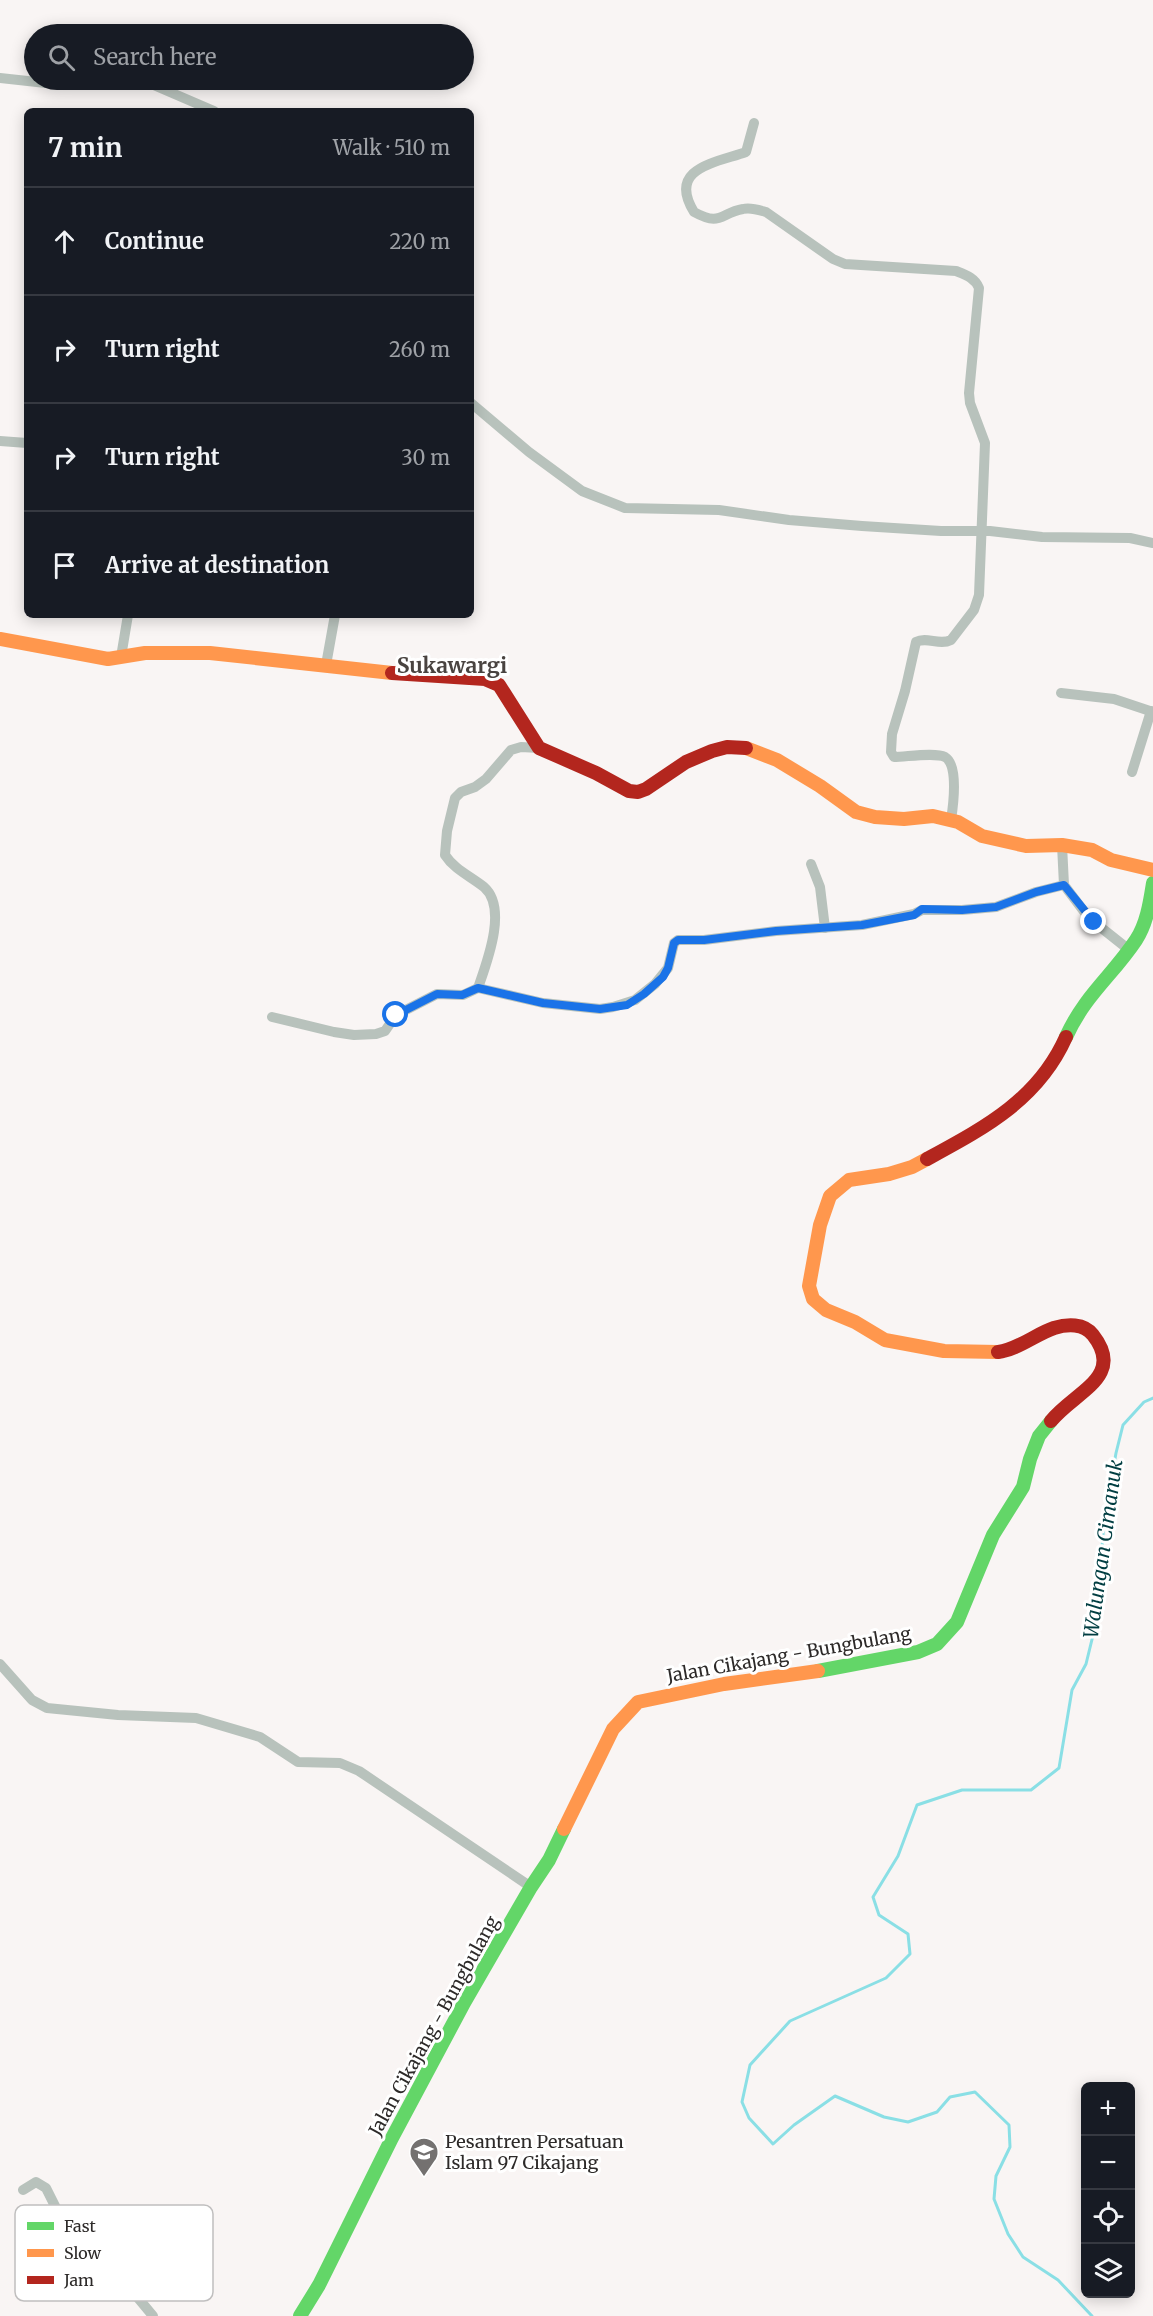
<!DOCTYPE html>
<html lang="en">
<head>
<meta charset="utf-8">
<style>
  body { margin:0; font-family:Merriweather,serif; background:#20242c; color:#f1f3f6 }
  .controls { position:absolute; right:18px; bottom:18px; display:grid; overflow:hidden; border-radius:9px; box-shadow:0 3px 15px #0003 }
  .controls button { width:54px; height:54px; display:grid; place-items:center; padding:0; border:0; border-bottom:2px solid #363941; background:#171b24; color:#f1f3f6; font:30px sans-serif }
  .stop { position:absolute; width:18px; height:18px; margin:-14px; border:4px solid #1a73e8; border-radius:50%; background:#fff }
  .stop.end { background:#1a73e8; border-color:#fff; box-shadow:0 2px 6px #0008 }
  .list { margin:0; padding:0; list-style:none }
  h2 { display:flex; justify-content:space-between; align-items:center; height:78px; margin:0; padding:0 24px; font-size:26px }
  h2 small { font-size:20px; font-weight:400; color:#9ea1a6 }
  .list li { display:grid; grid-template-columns:39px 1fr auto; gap:18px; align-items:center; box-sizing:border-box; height:108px; padding:0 24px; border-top:2px solid #363941 }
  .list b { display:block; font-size:22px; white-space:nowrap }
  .list em { font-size:20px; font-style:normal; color:#9ea1a6 }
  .icon { flex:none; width:33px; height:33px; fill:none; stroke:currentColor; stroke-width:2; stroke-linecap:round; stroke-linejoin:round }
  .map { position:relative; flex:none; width:1153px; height:2316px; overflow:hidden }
  .search { position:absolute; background:#171b24; box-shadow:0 3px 15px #0003; left:24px; top:24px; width:450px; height:66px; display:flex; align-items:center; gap:15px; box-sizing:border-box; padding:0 21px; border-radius:33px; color:#9ea1a6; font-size:22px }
  .panel { position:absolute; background:#171b24; box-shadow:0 3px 15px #0003; left:24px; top:108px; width:450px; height:510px; border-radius:9px }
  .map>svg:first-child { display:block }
</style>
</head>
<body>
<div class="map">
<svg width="1153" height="2316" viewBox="0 0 1153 2316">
  <rect width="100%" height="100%" fill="#f9f5f4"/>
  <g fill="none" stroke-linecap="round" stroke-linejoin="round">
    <path stroke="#8adfe5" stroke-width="3" d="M1092,2316L1058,2280L1023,2257L1008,2234L994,2199L996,2176L1010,2147L1009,2125L975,2092L950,2097L937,2112L908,2122L884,2117L835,2096L794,2125L773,2144L749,2118L742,2102L750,2065L790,2021L886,1978L910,1954L908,1934L879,1915L873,1897L898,1856L917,1805L962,1790H1031L1059,1768L1072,1690L1086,1664L1096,1623L1104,1522L1116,1453L1123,1425L1144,1402L1153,1398"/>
    <g stroke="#b8c2bc" stroke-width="10">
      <path d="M0,78L64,85L96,80"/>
      <path d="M142,80L214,111"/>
      <path d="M754,123L746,152C715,163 667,168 694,212C721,227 720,213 743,209C751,207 759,210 766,212L833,259L845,264L956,271C966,275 975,278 979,288L969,393L970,403L985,443L979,595L974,610L951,640C939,646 927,636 916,642L905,691L892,734L891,752L894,757C906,757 935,752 945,757C959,765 953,807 951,820"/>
      <path d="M471,403L529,452L582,491L625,508L719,510L789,520L862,526L941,531H990L1042,537L1130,538L1153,543"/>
      <path d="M0,441L27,443"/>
      <path d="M121,657L128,615"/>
      <path d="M326,665L335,615"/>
      <path d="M1061,693L1114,699L1153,712"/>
      <path d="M1132,772L1151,711"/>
      <path d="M811,864L820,887L825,928"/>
      <path d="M1064,885L1089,918L1128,949"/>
      <path d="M478,988C487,962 508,908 484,887C470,876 454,869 445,855L447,831L455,798L461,792L475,787L486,779L511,750L521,747L539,748"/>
      <path d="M272,1017L334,1032L354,1035L376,1034L385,1031L396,1015L437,994L463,995L478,988L543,1003L600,1009L613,1007L635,1000L655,984L668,968L674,943L678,940H704L776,931L862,925L914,914L922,910H962L996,907L1036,892L1064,885L1062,845"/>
      <path d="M0,1664L32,1700L47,1708L118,1715L196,1718L260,1737L298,1762L340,1763L359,1771L531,1887"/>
      <path d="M23,2190L36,2182L46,2188L60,2216L88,2235L97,2249L108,2254L114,2269L153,2316"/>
    </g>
    <g stroke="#63d668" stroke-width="14">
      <path d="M1066,1037C1085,995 1112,976 1136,940C1147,923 1150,902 1153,883"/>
      <path d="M818,1671L918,1652L937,1644L957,1622L993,1535L1023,1487L1030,1459L1039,1436L1051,1421"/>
      <path d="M300,2316L319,2285L392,2138L464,2003L531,1887L549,1860L564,1829"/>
    </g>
    <g stroke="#ff974d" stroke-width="14">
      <path d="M0,639L108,659L145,653H210L392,673"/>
      <path d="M746,748L777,760L820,786L856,812L875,817L904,819L933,816L958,822L982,836L1026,846L1062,845L1092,850L1111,860L1153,870"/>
      <path d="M927,1159L912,1167L889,1174L849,1180L830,1196L820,1225L809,1286L813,1299L826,1310L855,1322L885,1340L944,1351L998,1352"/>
      <path d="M564,1829L613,1729L638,1702L724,1684L818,1671"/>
    </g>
    <g stroke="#b3261e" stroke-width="14">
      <path d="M392,673L485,679L499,685L539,748L596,773L629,791L638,792L646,789L686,762L712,751L727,747L746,748"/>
      <path d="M927,1159C984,1128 1038,1100 1066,1037"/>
      <path d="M998,1352C1017,1350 1036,1334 1054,1328C1067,1324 1084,1323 1093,1335C1126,1377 1074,1392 1051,1421"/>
    </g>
  </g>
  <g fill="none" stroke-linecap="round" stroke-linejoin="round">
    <path stroke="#1a73e8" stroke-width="8" d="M396,1015L437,994L462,995L478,988L543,1003L600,1009L627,1005L644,994L663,977L668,968L674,943L678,940H704L776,931L862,925L914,915L922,909L962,910L996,907L1036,892L1064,885L1094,922"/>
  </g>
  <defs>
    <g id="school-pin" transform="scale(1.5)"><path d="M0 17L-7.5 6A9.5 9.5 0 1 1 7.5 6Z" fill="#747170" stroke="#fff"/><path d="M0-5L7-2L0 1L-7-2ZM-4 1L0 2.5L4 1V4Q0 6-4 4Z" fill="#fff"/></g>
  </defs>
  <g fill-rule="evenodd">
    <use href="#school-pin" x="424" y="2152"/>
  </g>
  <g text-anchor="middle" stroke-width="6" stroke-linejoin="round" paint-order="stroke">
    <g font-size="18" fill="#2d2a29" stroke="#fff">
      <text transform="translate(789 1655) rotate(-10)" y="6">Jalan Cikajang - Bungbulang</text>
      <text transform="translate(434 2026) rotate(-61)" y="6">Jalan Cikajang - Bungbulang</text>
    </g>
    <g font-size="18" fill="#2d2a29" stroke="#fff" text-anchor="start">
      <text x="445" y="2148">Pesantren Persatuan<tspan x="445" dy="21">Islam 97 Cikajang</tspan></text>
    </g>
    <g font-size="20" font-style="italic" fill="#013e42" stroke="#fff">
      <text transform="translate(1103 1549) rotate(-82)" y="7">Walungan Cimanuk</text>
    </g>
    <g font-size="21" font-weight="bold" fill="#494340" stroke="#fff">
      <text x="452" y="673">Sukawargi</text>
    </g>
  </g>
  <rect x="15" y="2205" width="198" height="96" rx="9" fill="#fff" stroke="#c0bfbf" stroke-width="1.5"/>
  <rect x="27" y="2222" width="27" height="8" fill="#63d668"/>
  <rect x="27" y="2249" width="27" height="8" fill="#ff974d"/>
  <rect x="27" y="2276" width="27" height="8" fill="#b3261e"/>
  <g font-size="16" fill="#2d2a29">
    <text x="64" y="2232">Fast</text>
    <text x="64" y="2259">Slow</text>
    <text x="64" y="2286">Jam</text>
  </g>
</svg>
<div class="controls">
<button>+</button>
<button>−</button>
<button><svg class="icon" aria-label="locate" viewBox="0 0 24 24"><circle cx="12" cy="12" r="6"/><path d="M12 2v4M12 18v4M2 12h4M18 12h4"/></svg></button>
<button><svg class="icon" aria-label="layers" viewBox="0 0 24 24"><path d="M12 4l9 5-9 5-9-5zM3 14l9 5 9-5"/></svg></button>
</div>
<div class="stop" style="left:396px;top:1015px"></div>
<div class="stop end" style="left:1094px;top:922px"></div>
<div class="search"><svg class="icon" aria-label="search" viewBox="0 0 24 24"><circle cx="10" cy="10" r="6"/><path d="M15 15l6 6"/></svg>Search here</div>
<section class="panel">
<h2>7 min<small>Walk · 510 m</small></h2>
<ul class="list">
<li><svg class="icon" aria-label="ahead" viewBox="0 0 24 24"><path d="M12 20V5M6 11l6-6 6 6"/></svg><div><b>Continue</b></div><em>220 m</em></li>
<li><svg class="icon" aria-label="right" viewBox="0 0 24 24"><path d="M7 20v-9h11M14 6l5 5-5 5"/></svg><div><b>Turn right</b></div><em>260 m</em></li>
<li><svg class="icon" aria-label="right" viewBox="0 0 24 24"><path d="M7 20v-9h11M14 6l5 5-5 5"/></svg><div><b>Turn right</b></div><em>30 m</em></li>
<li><svg class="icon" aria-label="arrive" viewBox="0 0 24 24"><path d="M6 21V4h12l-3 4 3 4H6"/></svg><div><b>Arrive at destination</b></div></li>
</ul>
</section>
</div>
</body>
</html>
